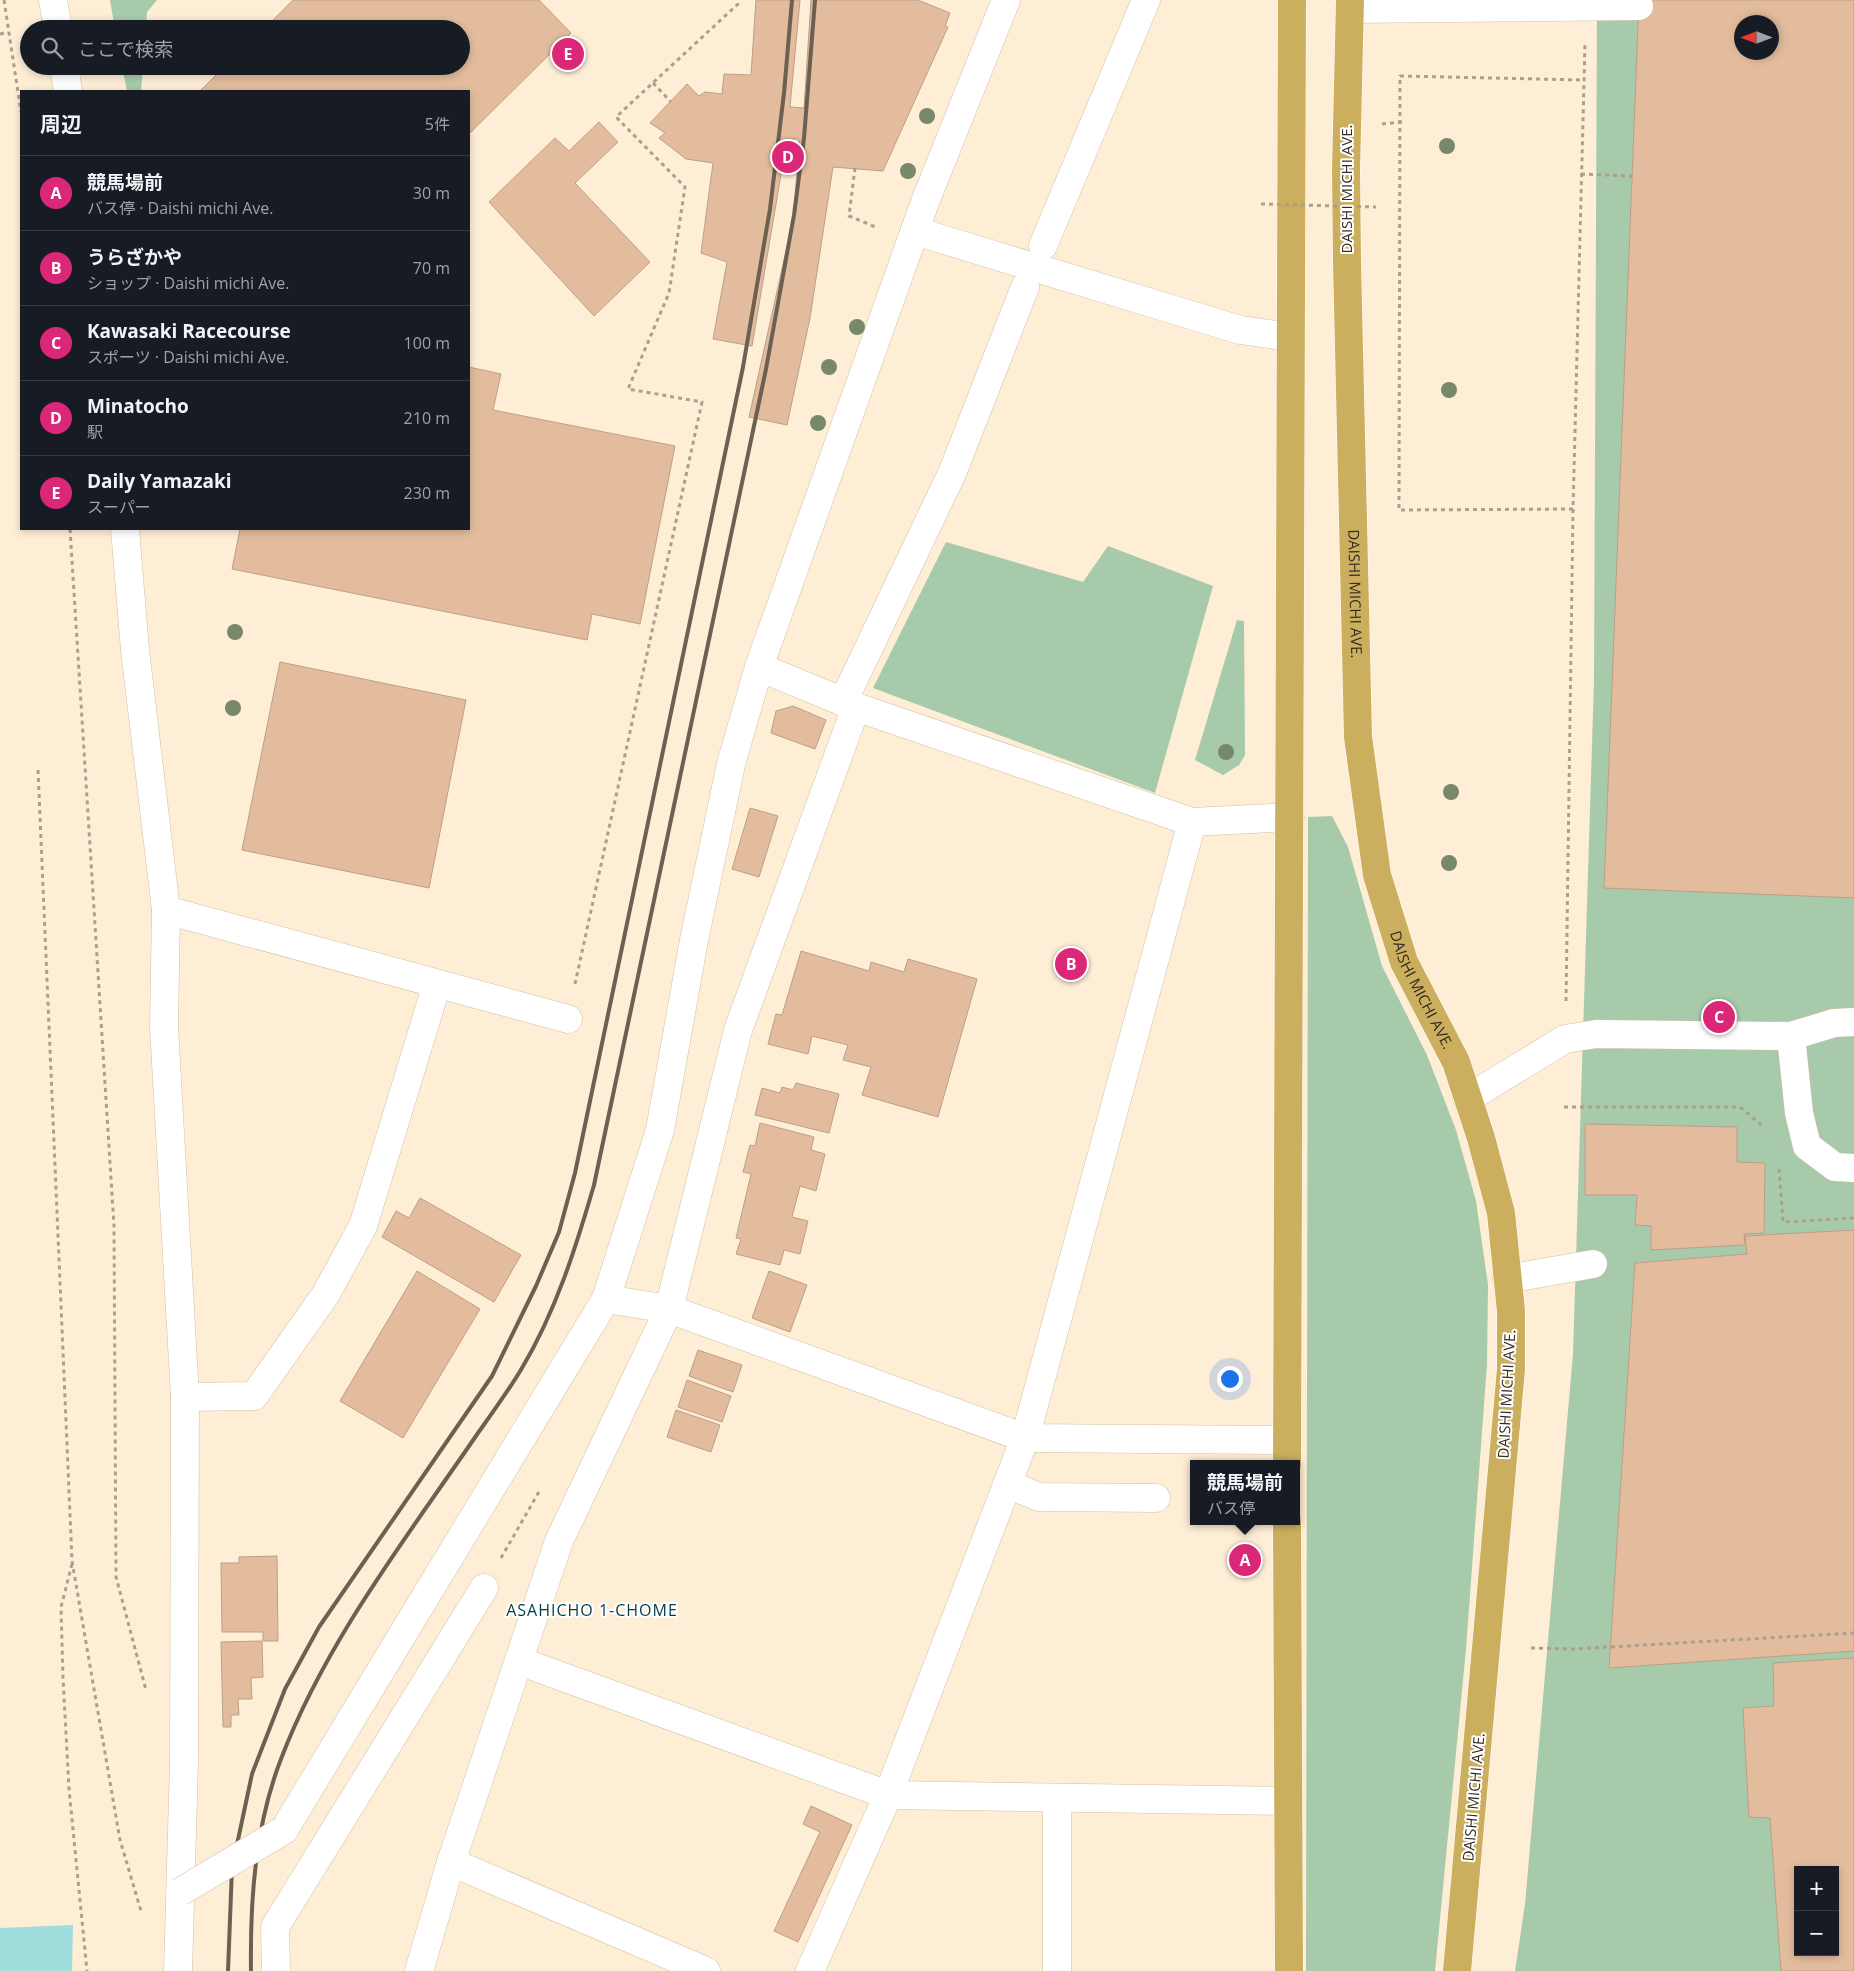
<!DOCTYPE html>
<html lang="ja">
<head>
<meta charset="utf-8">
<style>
  body { margin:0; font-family:"Open Sans","Noto Sans JP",sans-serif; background:#242831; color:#f1f3f6 }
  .controls { position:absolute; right:15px; bottom:15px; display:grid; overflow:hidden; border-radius:0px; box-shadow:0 2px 8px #0003 }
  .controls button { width:45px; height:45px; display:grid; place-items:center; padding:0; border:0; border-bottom:1px solid #363941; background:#171b24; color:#f1f3f6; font:25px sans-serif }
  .compass { position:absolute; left:1734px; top:15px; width:45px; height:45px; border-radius:50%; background:#171b24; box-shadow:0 2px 8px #0003; rotate:270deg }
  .you { position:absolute; left:1229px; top:1378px; width:18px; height:18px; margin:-12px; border:4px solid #fff; border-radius:50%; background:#1a73e8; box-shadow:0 0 0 8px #1a73e833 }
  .badge { display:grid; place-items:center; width:32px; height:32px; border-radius:50%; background:#db2777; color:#fff; font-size:16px; font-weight:700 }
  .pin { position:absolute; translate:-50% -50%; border:2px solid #fff; box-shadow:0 1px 5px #0006 }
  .popup { position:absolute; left:1190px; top:1460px; width:110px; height:65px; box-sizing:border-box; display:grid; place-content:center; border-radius:0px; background:#171b24; filter:drop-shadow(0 1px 4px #0005); font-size:16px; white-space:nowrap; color:#9ea1a6 }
  .popup b { font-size:19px; color:#f1f3f6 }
  .popup::after { content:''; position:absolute; left:50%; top:100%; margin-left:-10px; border:10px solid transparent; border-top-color:#171b24 }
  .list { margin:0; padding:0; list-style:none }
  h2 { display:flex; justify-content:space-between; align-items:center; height:65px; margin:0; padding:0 20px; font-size:21px }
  h2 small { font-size:16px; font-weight:400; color:#9ea1a6 }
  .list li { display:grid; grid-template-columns:32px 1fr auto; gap:15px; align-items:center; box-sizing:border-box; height:75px; padding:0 20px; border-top:1px solid #363941 }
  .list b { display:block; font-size:19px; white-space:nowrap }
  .list p { margin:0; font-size:16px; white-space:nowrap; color:#9ea1a6 }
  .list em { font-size:16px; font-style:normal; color:#9ea1a6 }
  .icon { flex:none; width:28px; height:28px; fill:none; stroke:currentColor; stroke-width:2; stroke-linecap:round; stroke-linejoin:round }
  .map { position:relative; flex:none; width:1854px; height:1971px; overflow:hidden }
  .search { position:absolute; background:#171b24; box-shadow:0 2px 8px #0003; left:20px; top:20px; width:450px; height:55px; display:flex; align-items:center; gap:12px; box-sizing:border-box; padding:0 18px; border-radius:28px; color:#9ea1a6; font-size:19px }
  .panel { position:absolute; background:#171b24; box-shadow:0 2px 8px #0003; left:20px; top:90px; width:450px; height:440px; border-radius:0px }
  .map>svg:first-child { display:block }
</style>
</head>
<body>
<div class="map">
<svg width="1854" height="1971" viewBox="0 0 1854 1971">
  <rect width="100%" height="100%" fill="#feeed6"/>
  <g fill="#a7caab" fill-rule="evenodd">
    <path d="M110,0H157L147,12L146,29H115Z"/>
    <path d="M1597,0H1854V1971H1515L1525,1904L1573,1354L1594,681ZM1742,22H1772V52H1742ZM1798,1870H1835V1952H1798Z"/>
    <path d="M122,66H143L141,91H127Z"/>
    <path d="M946,542L1083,582L1108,546L1213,586L1155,793L873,688Z"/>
    <path d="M1237,620L1244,621L1245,755L1239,765L1223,775L1195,760Z"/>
    <path d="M1332,816L1348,847L1382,966L1427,1055L1456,1130L1476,1201L1488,1285L1487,1364L1466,1649L1435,1971H1306L1308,817Z"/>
  </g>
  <path fill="#a0dddd" d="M73,1925L72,1971H0V1928Z"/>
  <g fill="#e3bc9d" stroke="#bb9f89" fill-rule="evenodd">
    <path d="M293,0H539L571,33L469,134V91H200L225,66H461V29H264Z"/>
    <path d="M756,0H800L790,107L804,108L811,0H918L950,13L945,26L948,27L883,171L833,167L810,318L787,425L749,417L794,215L799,139H787L752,346L713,339L727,262L701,253L713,163L686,159L659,138L665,133L650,123L687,84L699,96L705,92L722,94L724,74L751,75Z"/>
    <path d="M1639,0H1854V898L1604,888ZM1742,22H1772V52H1742Z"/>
    <path d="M599,122L618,142L575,183L650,262L594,316L489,202L555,138L569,151Z"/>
    <path d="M469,367L501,374L493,410L675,446L640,624L592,614L587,640L232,569L240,529H469Z"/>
    <path d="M280,662L466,700L429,888L242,850Z"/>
    <path d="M793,706L826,720L815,749L771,733L776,711Z"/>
    <path d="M750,808L778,816L759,877L732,869Z"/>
    <path d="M801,951L869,971L871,962L904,972L908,959L977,979L938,1117L862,1095L871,1067L843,1060L848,1045L812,1036L808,1054L768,1044L776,1014L782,1015Z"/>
    <path d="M796,1083L839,1094L829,1133L755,1115L762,1088L780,1093L782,1087L793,1090Z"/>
    <path d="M760,1123L814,1137L811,1150L825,1154L816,1191L800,1186L792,1217L808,1221L800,1254L784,1250L780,1265L736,1254L741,1239L736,1238L751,1174L743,1172L750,1145L755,1146Z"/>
    <path d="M1585,1124L1737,1127V1162L1765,1163L1764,1233L1744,1234L1745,1245L1651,1250V1226L1635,1225L1637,1195H1585Z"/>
    <path d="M420,1198L521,1255L494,1302L382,1237L396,1211L409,1218Z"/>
    <path d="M1854,1230V1651L1609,1668L1635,1263L1747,1254L1745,1236Z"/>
    <path d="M417,1271L480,1309L403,1438L340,1401Z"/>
    <path d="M769,1271L807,1285L790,1332L752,1318Z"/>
    <path d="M698,1350L742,1365L733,1392L689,1376Z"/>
    <path d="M687,1380L731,1396L722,1422L678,1407Z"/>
    <path d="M676,1410L720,1425L711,1452L667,1437Z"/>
    <path d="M277,1556L278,1641H263V1632H222L221,1563H239V1557Z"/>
    <path d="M262,1641L263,1677L251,1678L252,1699H238L239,1715H231V1727H223L221,1642Z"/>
    <path d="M1854,1658V1971H1781L1770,1818L1749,1817L1743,1708L1774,1706L1773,1663ZM1798,1870H1835V1952H1798Z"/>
    <path d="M811,1806L852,1825L798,1942L774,1931L820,1832L803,1824Z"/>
  </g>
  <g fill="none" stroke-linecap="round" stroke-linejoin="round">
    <g stroke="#d3c0a3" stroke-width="29">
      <g id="minor">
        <path d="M53,0L58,29"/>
        <path d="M1350,9L1639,6"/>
        <path d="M64,66L68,91"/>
        <path d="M915,231L1240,330L1290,337"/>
        <path d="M1043,246L1146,0"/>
        <path d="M125,529L135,650L166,910L164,1027L185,1397L184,1762L178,1971"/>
        <path d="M759,667L856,707L1192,822L1290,817"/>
        <path d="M843,702L953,471L1025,287"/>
        <path d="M166,910L568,1019"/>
        <path d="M1791,1036L1799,1113L1807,1146L1835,1167L1854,1168"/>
        <path d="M1467,1099L1565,1039L1596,1034L1791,1036L1834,1023L1854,1022"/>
        <path d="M1507,1279L1593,1264"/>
        <path d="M606,1299L669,1309L1025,1438L1287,1440"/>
        <path d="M185,1397L254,1396L326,1294L363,1226L437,984"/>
        <path d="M1007,1484L1039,1497L1156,1498"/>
        <path d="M519,1661L888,1795L1288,1801"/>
        <path d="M1057,1799V1971"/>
        <path d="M284,1830L606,1299L660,1130L694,940L731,764L759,667L925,202L1006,0"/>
        <path d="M451,1862L706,1971"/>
        <path d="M276,1971L275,1927L484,1588"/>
        <path d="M419,1971L451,1862L559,1541L669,1309L738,1030L856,707"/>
        <path d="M810,1971L888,1795L1025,1438L1192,822"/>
      </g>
    </g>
    <g stroke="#fff" stroke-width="29">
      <g id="highway">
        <path id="s1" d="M1350,0L1346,170L1347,262L1358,737L1377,875L1404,962L1456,1062L1481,1138L1501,1213L1511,1311V1369L1457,1971"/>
        <path d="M1287,1464L1292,0"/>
        <path d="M1287,1521L1289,1971"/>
      </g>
    </g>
    <g stroke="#ac9f8c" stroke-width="3" stroke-dasharray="4 4" stroke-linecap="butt">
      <path d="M4,0L21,112"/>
      <path d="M0,34L8,32"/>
      <path d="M653,83L671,102"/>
      <path d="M1382,124L1402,122"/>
      <path d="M855,168L849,216L878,228"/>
      <path d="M1581,174L1632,176"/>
      <path d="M1573,509L1399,510L1400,76L1584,80"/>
      <path d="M70,529L114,1226L116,1577L146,1690"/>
      <path d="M38,770L72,1561L120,1840L141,1911"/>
      <path d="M575,984L702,402L628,389L669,293L685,187L616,117L738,4L739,0"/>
      <path d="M1566,1001L1573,509L1585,43"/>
      <path d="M1564,1107H1740L1765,1128"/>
      <path d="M1779,1169L1783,1222L1854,1218"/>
      <path d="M501,1558L540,1490"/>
      <path d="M72,1564L61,1607L63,1678L69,1789L87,1971"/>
      <path d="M1531,1648L1574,1649L1854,1633"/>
    </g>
    <use href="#minor" stroke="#fff" stroke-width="28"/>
    <use href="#highway" stroke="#cbae5e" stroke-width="28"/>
    <g stroke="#6b6052" stroke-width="4">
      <path d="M228,1971L232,1868L252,1774L285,1689L319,1627L492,1376L536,1286L559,1232L575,1173L743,367L770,209L784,93L792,0"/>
      <path d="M251,1971C250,1900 255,1826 281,1759C326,1641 407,1537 478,1433C493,1412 509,1390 522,1368C556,1311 576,1247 594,1185L766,369L794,215L804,138L815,0"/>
    </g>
    <g stroke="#d3c0a3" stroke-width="29" stroke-linecap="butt">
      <path id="minor-bridge" d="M180,1892L284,1830"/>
    </g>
    <path stroke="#ac9f8c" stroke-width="3" stroke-dasharray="4 4" stroke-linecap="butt" d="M1261,204L1376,207"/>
    <use href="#minor-bridge" stroke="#fff" stroke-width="28"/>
  </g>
  <g fill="#77886b">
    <circle cx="927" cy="116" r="8"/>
    <circle cx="1447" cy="146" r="8"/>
    <circle cx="908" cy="171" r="8"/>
    <circle cx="857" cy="327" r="8"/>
    <circle cx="829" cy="367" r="8"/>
    <circle cx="1449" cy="390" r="8"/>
    <circle cx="818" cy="423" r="8"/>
    <circle cx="235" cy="632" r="8"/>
    <circle cx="233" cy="708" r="8"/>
    <circle cx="1226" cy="752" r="8"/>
    <circle cx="1451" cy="792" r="8"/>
    <circle cx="1449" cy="863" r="8"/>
  </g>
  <g text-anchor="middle" stroke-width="4" stroke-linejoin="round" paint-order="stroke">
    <g font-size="15" fill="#342c21" stroke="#fff">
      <text transform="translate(1347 189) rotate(-90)" y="5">DAISHI MICHI AVE.</text>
      <text dy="5" stroke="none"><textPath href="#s1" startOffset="594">DAISHI MICHI AVE.</textPath></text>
      <text dy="5" stroke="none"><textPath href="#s1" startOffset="1000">DAISHI MICHI AVE.</textPath></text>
      <text transform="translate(1507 1394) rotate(-87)" y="5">DAISHI MICHI AVE.</text>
      <text transform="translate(1474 1797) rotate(-85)" y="5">DAISHI MICHI AVE.</text>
    </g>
    <g font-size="16" letter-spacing="1" fill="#013d4b" stroke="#fff">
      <text x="592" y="1616">ASAHICHO 1-CHOME</text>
    </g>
  </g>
</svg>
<div class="controls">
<button>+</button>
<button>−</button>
</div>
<svg class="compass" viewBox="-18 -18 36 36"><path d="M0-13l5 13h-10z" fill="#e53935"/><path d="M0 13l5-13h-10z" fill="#9ea1a6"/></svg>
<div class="you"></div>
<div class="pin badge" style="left:1245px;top:1560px">A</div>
<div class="popup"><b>競馬場前</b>バス停</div>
<div class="pin badge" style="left:1071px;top:964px">B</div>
<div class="pin badge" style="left:1719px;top:1017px">C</div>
<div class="pin badge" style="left:788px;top:157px">D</div>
<div class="pin badge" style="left:568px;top:54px">E</div>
<div class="search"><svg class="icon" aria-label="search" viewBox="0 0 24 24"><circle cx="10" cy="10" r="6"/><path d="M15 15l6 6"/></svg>ここで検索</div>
<section class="panel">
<h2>周辺<small>5件</small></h2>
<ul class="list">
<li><span class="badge">A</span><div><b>競馬場前</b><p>バス停 · Daishi michi Ave.</p></div><em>30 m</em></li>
<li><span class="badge">B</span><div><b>うらざかや</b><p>ショップ · Daishi michi Ave.</p></div><em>70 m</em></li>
<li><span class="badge">C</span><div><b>Kawasaki Racecourse</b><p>スポーツ · Daishi michi Ave.</p></div><em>100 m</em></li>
<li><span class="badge">D</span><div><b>Minatocho</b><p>駅</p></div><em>210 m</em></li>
<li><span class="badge">E</span><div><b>Daily Yamazaki</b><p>スーパー</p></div><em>230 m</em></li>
</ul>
</section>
</div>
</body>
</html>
